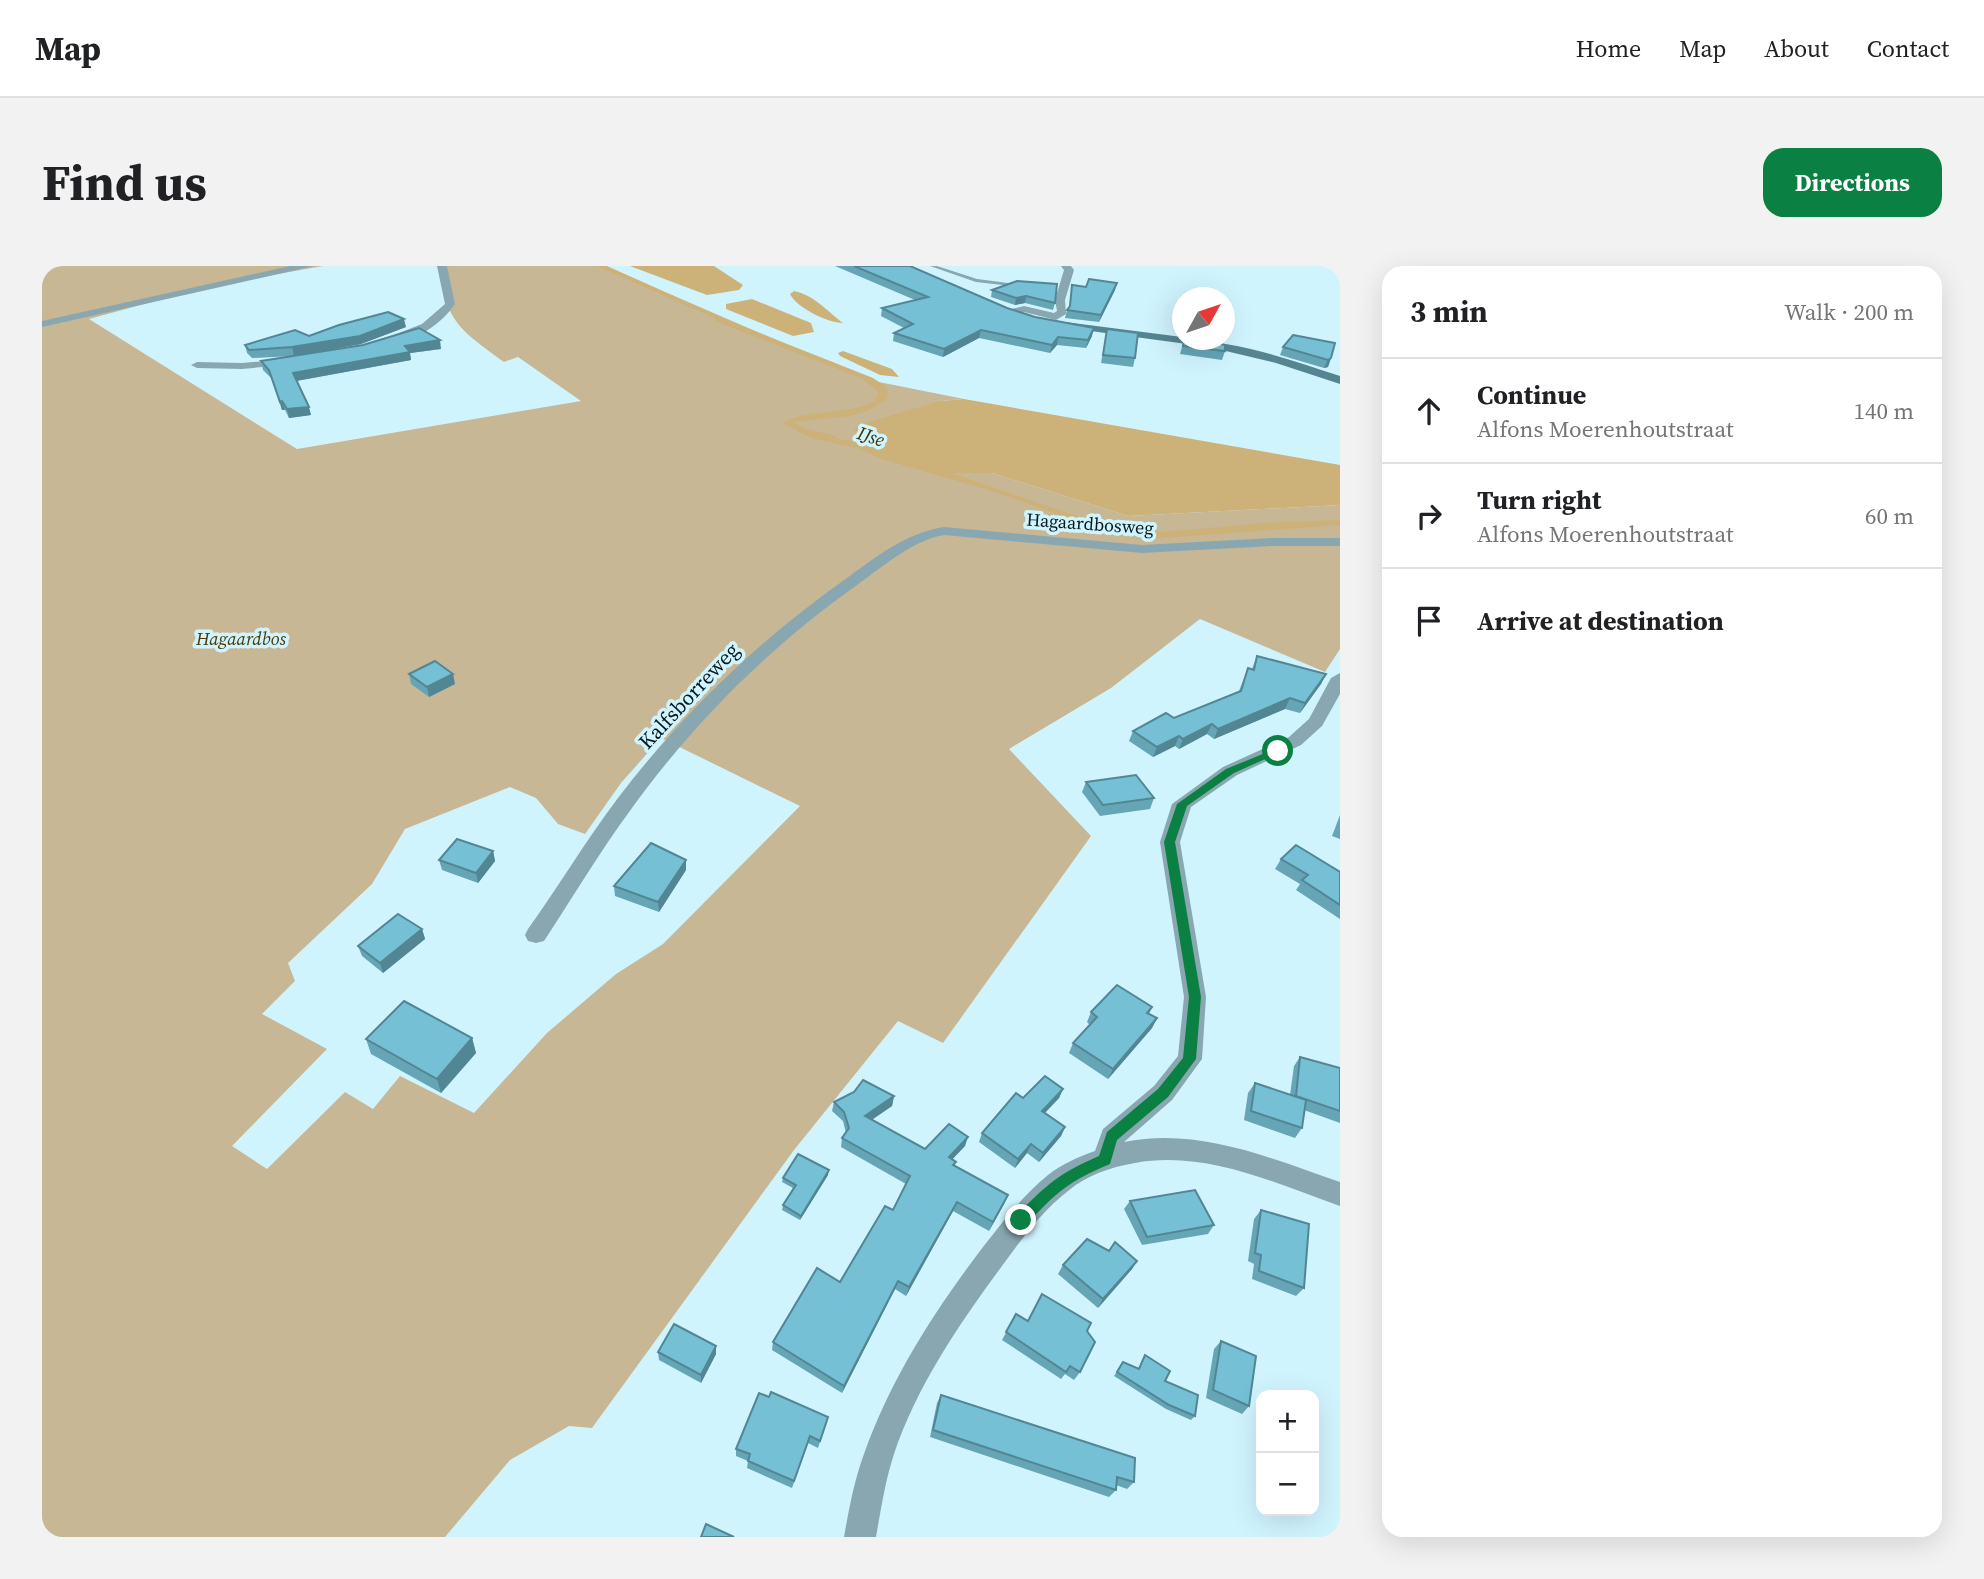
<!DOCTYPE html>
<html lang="en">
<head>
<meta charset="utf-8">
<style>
  body { margin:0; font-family:"Source Serif 4",serif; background:#f2f2f2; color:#202124 }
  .controls { position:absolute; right:21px; bottom:21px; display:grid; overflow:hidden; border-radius:14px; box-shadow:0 7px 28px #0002 }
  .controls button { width:63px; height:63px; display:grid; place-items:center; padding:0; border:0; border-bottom:2px solid #e0e0e0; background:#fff; color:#202124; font:35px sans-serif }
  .compass { position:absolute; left:1130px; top:21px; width:63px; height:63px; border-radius:50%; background:#fff; box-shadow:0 7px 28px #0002; rotate:50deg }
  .stop { position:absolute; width:21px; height:21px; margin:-16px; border:5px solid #0b8043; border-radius:50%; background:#fff }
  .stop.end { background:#0b8043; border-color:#fff; box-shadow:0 2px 7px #0008 }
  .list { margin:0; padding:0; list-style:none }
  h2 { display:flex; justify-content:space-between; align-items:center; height:91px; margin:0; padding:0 28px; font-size:30px }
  h2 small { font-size:23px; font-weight:400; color:#757577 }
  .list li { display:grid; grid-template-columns:46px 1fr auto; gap:21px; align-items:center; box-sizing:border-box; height:105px; padding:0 28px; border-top:2px solid #e0e0e0 }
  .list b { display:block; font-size:26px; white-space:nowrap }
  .list p { margin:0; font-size:23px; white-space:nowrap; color:#757577 }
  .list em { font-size:23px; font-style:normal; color:#757577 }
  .icon { flex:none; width:38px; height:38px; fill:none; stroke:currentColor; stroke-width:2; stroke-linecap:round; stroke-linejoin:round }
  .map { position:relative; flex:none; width:1298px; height:1271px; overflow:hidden; border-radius:21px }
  header { display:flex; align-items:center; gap:42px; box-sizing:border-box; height:98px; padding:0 35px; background:#fff; border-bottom:2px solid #e0e0e0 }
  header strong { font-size:33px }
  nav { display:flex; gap:38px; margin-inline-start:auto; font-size:24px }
  .intro { display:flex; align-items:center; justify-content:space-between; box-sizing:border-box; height:168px; padding:0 42px }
  h1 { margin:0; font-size:49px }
  .button { padding:18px 32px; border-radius:21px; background:#0b8043; color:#fff; font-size:24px; font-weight:700 }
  main { display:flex; gap:42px; padding:0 42px }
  aside { flex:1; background:#fff; border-radius:21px; box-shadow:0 7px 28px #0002 }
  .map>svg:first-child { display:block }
</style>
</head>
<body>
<header>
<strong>Map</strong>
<nav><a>Home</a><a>Map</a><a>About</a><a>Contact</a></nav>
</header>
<div class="intro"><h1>Find us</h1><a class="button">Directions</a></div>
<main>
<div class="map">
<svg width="1298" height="1271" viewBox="0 0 1298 1271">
  <rect width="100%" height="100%" fill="#d0f4fe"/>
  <path fill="#c8b795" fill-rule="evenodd" d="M0,0H281L169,20L47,53L255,183L539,135L476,91L462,96C416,62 406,58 396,0H563L827,114L922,133L898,135L826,182L906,206L950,207L1086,250L1298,239V383L1283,406L1158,353L1069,422L967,483L1049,570L901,777L856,755L752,884L550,1162L527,1160L468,1194L403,1271H0ZM619,472L758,540L621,678L574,708L505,767L432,847L358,810L331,843L303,826L225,903L190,880L285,783L220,748L253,715L246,697L330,618L363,563L468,521L494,532L516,558L543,568L579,517Z"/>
  <g fill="#ccb179">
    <path d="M555,0H565L685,54L831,112L843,120L846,127L844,134L825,145L808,150L751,156L774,169L816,176L812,165L817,159L898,135L922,133L1298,199V239L1086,250L950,207H910L1075,264L1121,266L1220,257L1298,254V259L1118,272L1074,269L956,227L840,193L815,182L769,172L741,157C762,143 804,150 833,135L836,125L819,112L675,56L672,52Z"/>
    <path d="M588,0H672L701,19L697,24L665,29Z"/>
    <path d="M752,25C772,29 785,45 801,57C786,57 755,42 748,28Z"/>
    <path d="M710,33L769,57L772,66L751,70L684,43V38Z"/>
    <path d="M801,85L850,103L857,111L838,109L798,90L796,87Z"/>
  </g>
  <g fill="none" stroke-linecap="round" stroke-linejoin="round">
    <path stroke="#ccb179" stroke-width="5" d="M759,164L791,172"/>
    <path fill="#89a7b0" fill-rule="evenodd" d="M888,0H895L935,13L982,19L979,21L934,16Z"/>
    <g fill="#89a7b0" fill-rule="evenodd">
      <path d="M248,0H272L0,61V55Z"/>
      <path d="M395,0H405L413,38C400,57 374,77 349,74V70L380,58L403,38Z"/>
      <path d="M1019,0H1029L1032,4L1023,34L1024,48L1014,54L982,46L965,48V44L982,40L1012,47L1015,45L1013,34L1022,4Z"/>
      <path d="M247,93L251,94V98L200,103L155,102L149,99L155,96L200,97Z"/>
      <path d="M902,261L1100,279L1230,272H1298V280H1230L1100,287L902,269C869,275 842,300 815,319C729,380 652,456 590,542C558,585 531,631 502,675L494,677L486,675L483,669L486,663C517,620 544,574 576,532C640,448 718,373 805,312C835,290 864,267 902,261Z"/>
      <path d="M1298,407V428L1280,460L1259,479L1195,509L1149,541L1138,576L1164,731L1160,793L1130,834L1082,876C1157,861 1228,892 1298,916V940C1233,917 1163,884 1093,897C1069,901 1045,909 1026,925C1000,945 979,974 960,1000C917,1058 875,1120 852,1188C843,1216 839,1243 834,1271H802C807,1243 812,1215 822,1188C849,1112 893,1044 941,981C961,956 981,929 1006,909C1020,898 1036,891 1053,885L1061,863L1112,820L1136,790L1142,731L1118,576L1130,538L1181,501L1247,471L1267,453L1289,412Z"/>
    </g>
    <path fill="#568592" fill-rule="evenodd" d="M1023,56L1140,71V74C1194,74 1248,94 1298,110V118L1234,97L1167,81L1019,61L1018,59Z"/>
  </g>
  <g fill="#65a5b6">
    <path d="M793,0H868L965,42L1050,70L1044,82L1015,79L1008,87L937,72L901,91L851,75L852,67L862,62L839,50L840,42L873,34Z"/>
    <path d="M975,15L1013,37L1011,44L983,37L973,39L949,31L950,24Z"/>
    <path d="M1030,19L1073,24L1057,56L1023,52L1025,44L1027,42Z"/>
    <path d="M364,61L319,78L252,90L210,92L205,87L203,79L267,70Z"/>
    <path d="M1065,63L1093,92L1091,101L1059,97Z"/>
    <path d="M1142,74L1183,85L1180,94L1138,88Z"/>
    <path d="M1163,74H1182L1181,75Z"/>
    <path d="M1241,81L1289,92L1286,101L1282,102L1238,89Z"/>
    <path d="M399,83L368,87L369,94L255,115L269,149L247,152L243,144H240L229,112L221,104L219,95Z"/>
    <path d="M1215,390L1284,408L1279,418L1258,447L1243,443L1172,473L1165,468L1137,483L1133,480L1111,491L1087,475L1091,465L1132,452L1197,425L1206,402L1210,403Z"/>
    <path d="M367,408L413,418L387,431L369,418Z"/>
    <path d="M1044,516L1112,532L1108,543L1058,550L1040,526Z"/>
    <path d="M1298,549V573L1290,570Z"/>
    <path d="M451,585L453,595L436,617L400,604L397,594Z"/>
    <path d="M1239,593L1298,606V653L1254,624L1258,618L1233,603Z"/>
    <path d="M644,604L617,646L573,630L572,620Z"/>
    <path d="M380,663L383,673L341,707L320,690L316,680Z"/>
    <path d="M1110,741L1107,748L1115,752L1110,762L1066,813L1027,787L1031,777L1048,759L1045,756L1049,746Z"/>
    <path d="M430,772L434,787L399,827L329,788L324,773Z"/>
    <path d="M1258,791L1298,802V857L1262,844L1260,862L1253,872L1202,854L1206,827L1213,817L1248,829L1252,800Z"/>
    <path d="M1021,823L1017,832L1003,847L1023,861L1019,870L997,896L985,887L973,902L937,876L940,867L981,832Z"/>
    <path d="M852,830L850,840L829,854L883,883L923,880L910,893L912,900L962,938L947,965L911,945L864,1030L853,1023L800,1127L730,1084L731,1076L798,1016L851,944L864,918L799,881L800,872L804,867L801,855L790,845L792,836Z"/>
    <path d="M786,909L758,954L740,944L741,939L751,922L740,916L741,912Z"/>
    <path d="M1088,935L1172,959L1166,968L1100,979L1082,943Z"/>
    <path d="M1219,944L1262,1022L1254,1030L1210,1013L1212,998L1206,995L1212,953Z"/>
    <path d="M1067,985L1095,995L1090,1003L1056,1042L1016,1008L1021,999Z"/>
    <path d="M974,1048L986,1055L1045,1065L1038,1106L1032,1114L1023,1108L1019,1113L960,1074Z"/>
    <path d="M1179,1075L1207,1140L1200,1148L1164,1132L1172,1083Z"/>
    <path d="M674,1080V1088L659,1117L617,1094L616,1086Z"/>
    <path d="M1103,1089L1153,1150L1149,1154L1124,1143L1072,1110L1081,1096L1096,1103Z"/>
    <path d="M899,1129L1092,1216L1085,1223L1074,1219V1224L1067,1231L888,1171L895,1137Z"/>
    <path d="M727,1131L786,1151L776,1182L766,1177L750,1222L705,1202L706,1195L694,1190V1183Z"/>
  </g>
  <g fill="#528694">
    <path d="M1075,17L1073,24L1057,56L1059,49Z"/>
    <path d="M984,30L983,37L973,39L974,32Z"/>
    <path d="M362,53L364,61L319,78L252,90L250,81Z"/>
    <path d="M1052,62L1050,70L1044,82L1046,74Z"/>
    <path d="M939,64L937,72L901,91L902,83Z"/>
    <path d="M1016,71L1015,79L1008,87L1010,79Z"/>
    <path d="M398,74L399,83L368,87L369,94L253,115L251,107L363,80Z"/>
    <path d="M1289,92L1286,101L1282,102L1286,94Z"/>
    <path d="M240,135L243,144H240L238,136Z"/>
    <path d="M267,141L269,149L247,152L245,143Z"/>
    <path d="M411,408L413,418L387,431L385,421Z"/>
    <path d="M1284,408L1279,418L1258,447L1263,437Z"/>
    <path d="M1248,432L1243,443L1172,473L1176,463Z"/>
    <path d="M1170,458L1165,468L1137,483L1141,473Z"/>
    <path d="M1137,470L1133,480L1111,491L1115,481Z"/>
    <path d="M451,585L453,595L436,617L434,607Z"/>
    <path d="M644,594V604L617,646L616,636Z"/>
    <path d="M380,663L383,673L341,707L338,697Z"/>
    <path d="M1115,752L1110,762L1066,813L1071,803Z"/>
    <path d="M430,772L434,787L399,827L395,813Z"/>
    <path d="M1021,823L1017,832L996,854L1000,845Z"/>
    <path d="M852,830L850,840L821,860L823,850Z"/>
    <path d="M1023,861L1019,870L997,896L1001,887Z"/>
    <path d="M926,871L923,880L904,900L907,891Z"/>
    <path d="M989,878L985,887L973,902L976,893Z"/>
    <path d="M787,904L786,909L758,954L759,950Z"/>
    <path d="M966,929L962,938L947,965L951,956Z"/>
    <path d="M915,936L911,945L864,1030L867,1021Z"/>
    <path d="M1095,995L1090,1003L1056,1042L1061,1033Z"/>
    <path d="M856,1015L853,1023L800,1127L802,1120Z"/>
    <path d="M674,1080V1088L659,1117V1109Z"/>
  </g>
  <g fill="#75c0d4" stroke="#528694" stroke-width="2">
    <path d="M812,0H868L965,42L993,51L1052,62L1046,74L1016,71L1010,79L939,64L902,83L852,67L871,58L840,42L886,31Z"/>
    <path d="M1047,13L1075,17L1059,49L1025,44L1028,40L1030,19L1044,21Z"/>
    <path d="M975,15L1015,18L1013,37L984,30L974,32L950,24Z"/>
    <path d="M346,46L362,53L318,70L250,81L207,84L203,79L253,64L267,70L297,59Z"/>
    <rect x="1182" y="56" width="2" height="11"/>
    <path d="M377,62L398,74L363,80L368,86L251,107L267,141L245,143L240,135L238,136L227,104L219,95L321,79Z"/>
    <path d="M1065,63L1096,67L1093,92L1061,89Z"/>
    <path d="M1251,69L1293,77L1289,92L1286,94L1241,81Z"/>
    <path d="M1142,74L1170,76L1183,79V85L1141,80Z"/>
    <path d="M1215,390L1284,408L1263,437L1248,432L1176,463L1170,458L1141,473L1137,470L1115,481L1091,465L1124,447L1132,452L1199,425L1206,402L1212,404Z"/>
    <path d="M393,395L411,408L385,421L367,408Z"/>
    <path d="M1094,509L1112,532L1061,539L1044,516Z"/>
    <path d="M415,573L451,585L434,607L397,594Z"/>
    <path d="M609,577L644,594L616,636L572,620Z"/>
    <path d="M1254,579L1298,606V639L1260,614L1266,609L1239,593Z"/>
    <path d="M356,648L380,663L338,697L316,680Z"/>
    <path d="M1075,719L1110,741L1105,747L1115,752L1071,803L1031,777L1055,751L1049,746Z"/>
    <path d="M362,735L430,772L395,813L324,773Z"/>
    <path d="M1258,791L1298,802V845L1254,830Z"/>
    <path d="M1003,810L1021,823L1000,845L1023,861L1001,887L989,878L976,893L940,867L974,827L981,832Z"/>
    <path d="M821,814L852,830L823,850L883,883L907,858L926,871L907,891L914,896L911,899L966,929L951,956L915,936L867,1021L856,1015L802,1120L731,1076L775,1002L798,1016L843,940L851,944L868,910L800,872L807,862L802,846L792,836L812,826Z"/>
    <path d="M1213,817L1264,834L1260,862L1209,845Z"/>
    <path d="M756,888L787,904L759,950L741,939L754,919L741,912Z"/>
    <path d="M1153,924L1172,959L1105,971L1088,935Z"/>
    <path d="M1219,944L1267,958L1262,1022L1217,1005L1219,989L1213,987Z"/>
    <path d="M1045,973L1067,985L1073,976L1095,995L1061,1033L1021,999Z"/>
    <path d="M1000,1028L1049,1057L1045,1065L1053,1076L1038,1106L1028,1100L1024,1106L964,1066L974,1048L986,1055Z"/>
    <path d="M632,1058L674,1080L659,1109L616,1086Z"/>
    <path d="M1179,1075L1214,1090L1207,1140L1171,1124Z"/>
    <path d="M1103,1089L1128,1105L1123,1115L1156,1129L1153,1150L1127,1139L1075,1106L1081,1096L1097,1103Z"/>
    <path d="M729,1126L786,1151L778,1175L768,1170L752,1215L706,1195L708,1188L694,1183L717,1127L727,1131Z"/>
    <path d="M899,1129L1093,1192L1092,1216L1075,1211L1074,1224L891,1164Z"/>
    <path d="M664,1258L692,1271H659Z"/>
  </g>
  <path fill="#0b8043" d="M1233,483L1241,485L1192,507L1145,540L1133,576L1159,731L1154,793L1126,831L1075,874L1068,898C1025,916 1015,926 984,959H974L971,954L974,950C1004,919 1017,907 1057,890L1065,866L1116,823L1141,792L1147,731L1122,576L1135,538L1184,503Z"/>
  <g text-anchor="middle" stroke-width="7" stroke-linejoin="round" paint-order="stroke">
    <g font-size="18" fill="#08191e" stroke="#d0f4fe">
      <text transform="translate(1048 258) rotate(4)" y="6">Hagaardbosweg</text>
    </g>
    <g font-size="18" font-style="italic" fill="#4a3808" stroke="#d0f4fe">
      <text x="199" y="379">Hagaardbos</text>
    </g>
    <g font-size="19" font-style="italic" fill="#443201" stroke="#d0f4fe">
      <text transform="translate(829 170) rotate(18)" y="7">IJse</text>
    </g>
    <g font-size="21" fill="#08191e" stroke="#d0f4fe">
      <text transform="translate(647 430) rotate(-47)" y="7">Kalfsborreweg</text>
    </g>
  </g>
</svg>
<div class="controls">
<button>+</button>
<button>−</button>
</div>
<svg class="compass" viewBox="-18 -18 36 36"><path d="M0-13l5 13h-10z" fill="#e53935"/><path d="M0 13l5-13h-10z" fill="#757577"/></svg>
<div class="stop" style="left:1236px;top:485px"></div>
<div class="stop end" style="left:979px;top:954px"></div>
</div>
<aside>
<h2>3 min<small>Walk · 200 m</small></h2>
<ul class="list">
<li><svg class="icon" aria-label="ahead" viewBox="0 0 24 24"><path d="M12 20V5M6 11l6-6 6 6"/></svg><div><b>Continue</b><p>Alfons Moerenhoutstraat</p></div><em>140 m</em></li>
<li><svg class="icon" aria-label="right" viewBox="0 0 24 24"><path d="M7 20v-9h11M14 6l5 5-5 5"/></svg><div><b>Turn right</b><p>Alfons Moerenhoutstraat</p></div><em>60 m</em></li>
<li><svg class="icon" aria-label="arrive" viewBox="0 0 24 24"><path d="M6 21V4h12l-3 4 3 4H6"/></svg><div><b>Arrive at destination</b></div></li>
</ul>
</aside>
</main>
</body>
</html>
